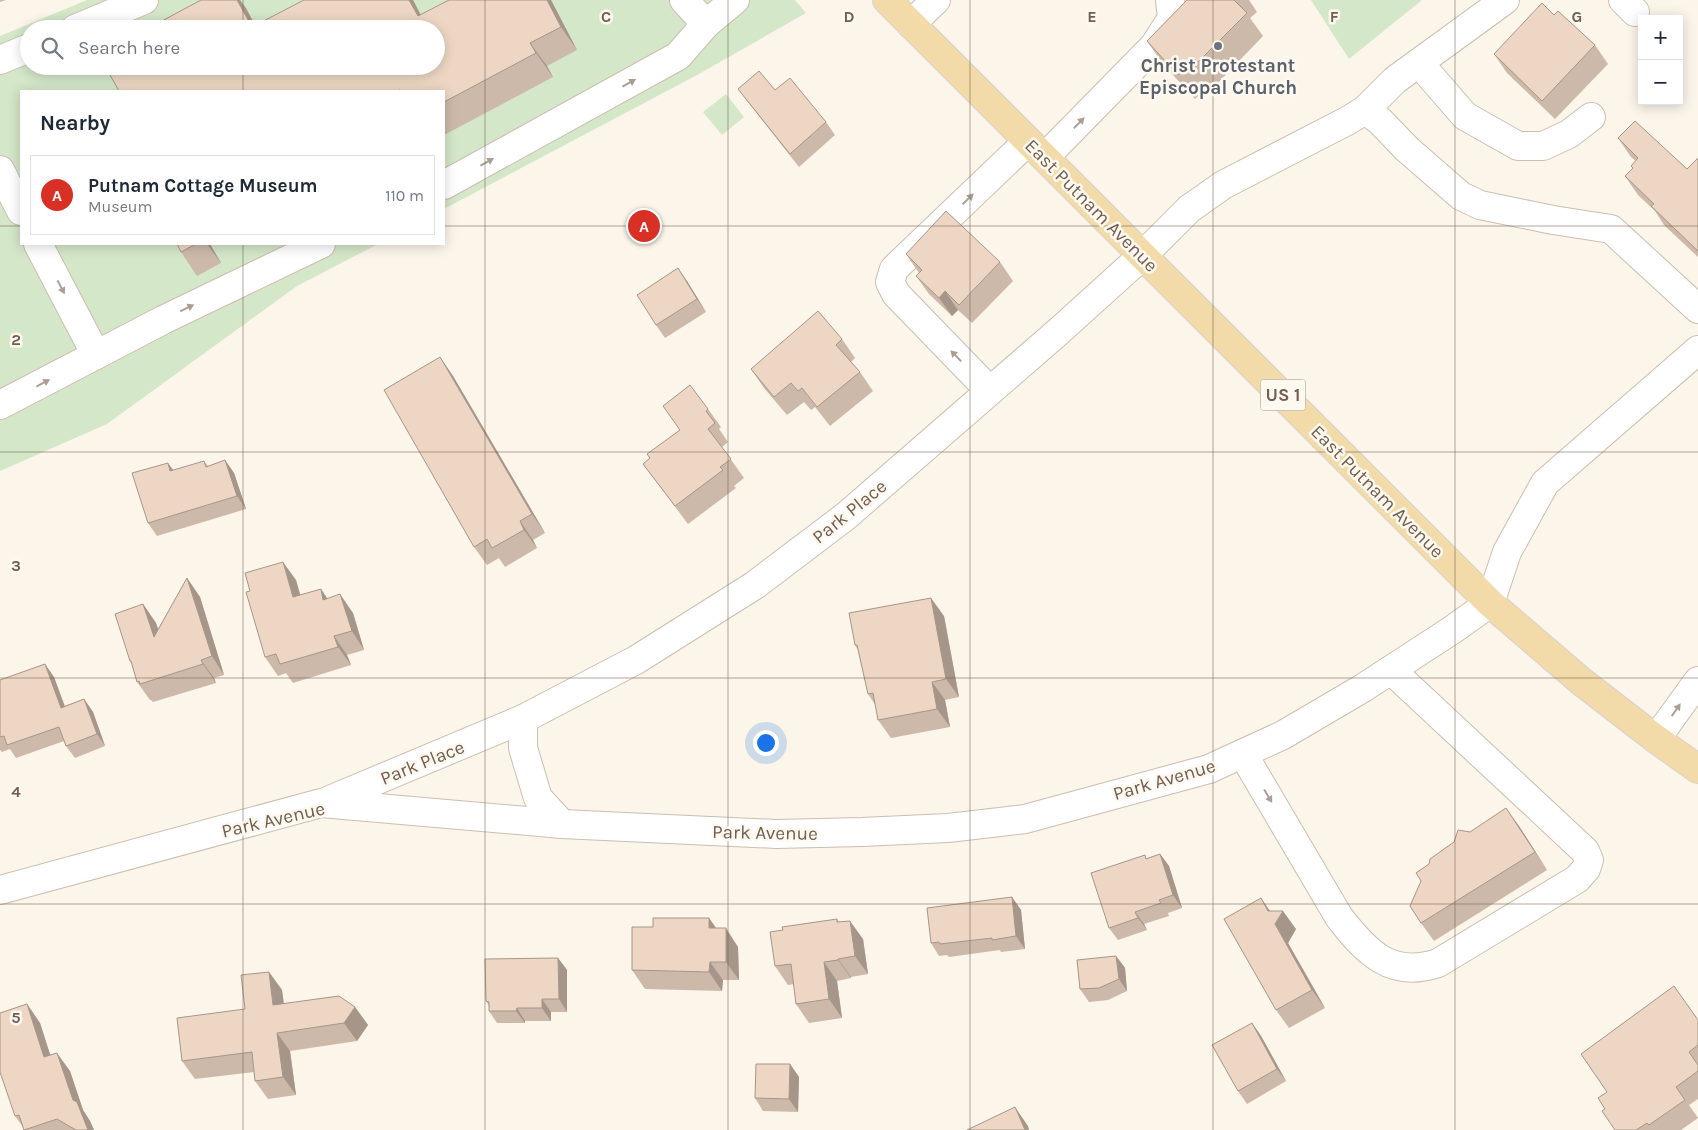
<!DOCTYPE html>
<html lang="en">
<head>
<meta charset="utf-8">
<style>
  body { margin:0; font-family:Karla,sans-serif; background:#f2f2f3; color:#1f2937 }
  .controls { position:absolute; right:15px; top:15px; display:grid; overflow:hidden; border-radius:0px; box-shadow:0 2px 12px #0003 }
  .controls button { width:45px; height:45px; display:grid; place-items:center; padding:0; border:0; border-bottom:1px solid #e0e1e3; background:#fff; color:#1f2937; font:25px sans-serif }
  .you { position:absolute; left:765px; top:742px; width:18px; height:18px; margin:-12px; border:4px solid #fff; border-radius:50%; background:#1a73e8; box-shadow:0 0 0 8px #1a73e833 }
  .badge { display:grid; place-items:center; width:32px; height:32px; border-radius:50%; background:#d93025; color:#fff; font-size:16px; font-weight:700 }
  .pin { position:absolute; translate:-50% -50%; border:2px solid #fff; box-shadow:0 1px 5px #0006 }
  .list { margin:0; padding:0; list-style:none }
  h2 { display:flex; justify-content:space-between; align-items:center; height:65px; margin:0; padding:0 20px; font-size:21px }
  h2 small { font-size:16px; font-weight:400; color:#747a83 }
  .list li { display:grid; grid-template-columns:32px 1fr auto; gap:15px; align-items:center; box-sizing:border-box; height:80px; margin:0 10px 10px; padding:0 10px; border:1px solid #e0e1e3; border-radius:0px }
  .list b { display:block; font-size:19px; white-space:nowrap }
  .list p { margin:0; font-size:16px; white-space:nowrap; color:#747a83 }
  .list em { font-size:16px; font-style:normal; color:#747a83 }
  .icon { flex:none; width:28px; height:28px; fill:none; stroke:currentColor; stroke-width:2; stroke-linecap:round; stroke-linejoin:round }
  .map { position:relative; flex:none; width:1698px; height:1130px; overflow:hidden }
  .search { position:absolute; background:#fff; box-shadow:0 2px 12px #0003; left:20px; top:20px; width:425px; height:55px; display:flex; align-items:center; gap:12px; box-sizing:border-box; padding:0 18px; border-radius:28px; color:#747a83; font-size:19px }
  .panel { position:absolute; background:#fff; box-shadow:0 2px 12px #0003; left:20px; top:90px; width:425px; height:155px; border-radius:0px }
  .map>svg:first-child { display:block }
</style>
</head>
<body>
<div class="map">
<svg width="1698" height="1130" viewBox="0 0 1698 1130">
  <rect width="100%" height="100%" fill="#fbf5ea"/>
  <g fill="#d4e7c9" fill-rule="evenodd">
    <path d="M87,0H795L806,13L697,75L444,209V91H21V244H378L297,286L107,424L0,471V36ZM29,29H436V66H29Z"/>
    <path d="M1311,0H1422L1349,59Z"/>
    <path d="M726,94L744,117L722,135L703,112Z"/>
  </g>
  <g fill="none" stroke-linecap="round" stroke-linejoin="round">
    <g stroke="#ccbeb0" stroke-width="30">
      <g id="minor">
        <path d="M684,0L706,24L735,0"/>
        <path d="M1623,0L1635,12"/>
        <path d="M911,24L936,0"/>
        <path d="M75,29L144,0"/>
        <path d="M0,60L29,48"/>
        <path d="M1419,63L1465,116L1518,146H1543L1569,134L1591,117"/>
        <path d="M1365,110L1395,80L1505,0"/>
        <path d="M1045,157L1154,46L1172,18L1170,0"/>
        <path d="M0,170L21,211"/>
        <path d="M444,185L678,56L706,24"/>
        <path d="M38,244L96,355"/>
        <path d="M990,391L896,294L890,282L894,269L1028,141"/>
        <path d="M0,405L163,320L321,244"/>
        <path d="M523,719V748L538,798L562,824"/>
        <path d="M1656,739L1698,681"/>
        <path d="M1243,754L1339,917C1366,952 1391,979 1438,963L1577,879L1586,869L1589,860L1585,851L1391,670"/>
        <path d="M325,802L523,719L636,660L755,585L846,516L1058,332L1142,256L1189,209L1223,185L1347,121L1365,110L1380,121L1407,149L1461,196L1480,205L1553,220L1611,229L1698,309"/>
        <path d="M0,890L321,803L562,824L776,834L862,832L948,828L1025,819L1209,769L1283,735L1363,688L1452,630L1490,603L1507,552L1545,483L1698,350"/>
      </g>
    </g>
    <g stroke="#d8d2ce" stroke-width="30">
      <path id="major" d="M887,0L1490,603L1582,682L1656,739L1698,769"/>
    </g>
    <use href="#minor" stroke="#fff" stroke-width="28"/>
    <use href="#major" stroke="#f2dba9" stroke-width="28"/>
  </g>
  <g fill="#ccb9a9">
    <path d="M0,0H6L0,2Z"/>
    <path d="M413,0L421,15L551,0L577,50L547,66L553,77L444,135V91H119L147,29L246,8L255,26Z"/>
    <path d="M1187,0H1249L1257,12L1250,18L1263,36L1215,86L1211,83L1195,99L1163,64L1147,41Z"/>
    <path d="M1595,45L1608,64L1555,119L1507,73L1494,54Z"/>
    <path d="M738,89L775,90L826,122L835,135L799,167L747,101Z"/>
    <path d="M1618,138L1687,169L1698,158V257L1664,225L1655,211L1638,195L1625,176L1633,168L1631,166L1636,161L1631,157Z"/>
    <path d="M177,244H210L221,263L197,276L181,252Z"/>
    <path d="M906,254L1000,262L1013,281L972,323L958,310L952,316L929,294L916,276L919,273Z"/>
    <path d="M687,281L706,312L665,338L656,325Z"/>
    <path d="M842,339L855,358L851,362L860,372L873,391L830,426L815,407L811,410L804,402L787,415L764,388L751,369Z"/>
    <path d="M440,357L453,376L545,533L533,540L537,548L505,567L499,558L487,565L474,547Z"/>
    <path d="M708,409L721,427L719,429L728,442L722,447L744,478L734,486L736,488L688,524L643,464Z"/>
    <path d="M225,460L234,473L246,509L157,536L148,523L204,461L208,466Z"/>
    <path d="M187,578L200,597L224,675L214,678L216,683L153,702L151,700H150L137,682L132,665L130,661L143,604L156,623L158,629Z"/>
    <path d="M296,580L300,595L321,589L327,598L353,613L364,650L347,655L351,665L293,683L286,673L278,676L265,657Z"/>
    <path d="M944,616L959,697L945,700L950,727L891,738L878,720L876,706L868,694L858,650L855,645Z"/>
    <path d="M54,677L64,706L84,699L93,712L105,746L75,758L66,746L64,741L16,758L10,749L2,752L0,750V680Z"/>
    <path d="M1519,826L1547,870L1434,941L1421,923V881L1429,864L1470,832Z"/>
    <path d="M1160,854L1169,866L1182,908L1168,913L1169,916L1144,924L1147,930L1118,940L1109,928L1147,858Z"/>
    <path d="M1012,897L1021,910L1025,949L1001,952L1000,950L949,957L947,955L939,956L931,943Z"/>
    <path d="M1261,898L1270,911L1296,929L1288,943L1325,1008L1289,1028L1276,1010Z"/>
    <path d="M709,918L716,928L738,947L739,980H723L722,991L645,989L632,970L653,927Z"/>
    <path d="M837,919L839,922L863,939L868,974L851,977V978L837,981L842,1018L809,1023L796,1004L794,984L788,985L775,966L783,930Z"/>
    <path d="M1116,956L1125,968L1127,991L1108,1000L1089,1002L1080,989Z"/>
    <path d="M558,958L567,970V1012H551V1021H525V1023H497L489,1011V1006L486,1001Z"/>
    <path d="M269,972L282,990L284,1003L355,1007L368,1025L357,1041L290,1051L296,1095L268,1099L255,1081L254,1072L195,1079L182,1061L245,1009Z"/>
    <path d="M27,1004L40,1023L50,1055L70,1071L83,1110L90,1121L94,1130H24L23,1127L15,1116Z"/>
    <path d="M1698,1020V1099L1689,1105L1698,1118L1681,1130H1615L1605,1109L1607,1092Z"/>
    <path d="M1252,1023L1261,1036L1286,1081L1247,1104L1238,1091Z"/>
    <path d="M790,1064L799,1077L798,1112L763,1111L755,1098Z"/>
  </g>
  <g fill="#a69689">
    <path d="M237,0H240L246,8L257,29H253Z"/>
    <path d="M409,0H413L428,29L418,16Z"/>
    <path d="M547,0H551L577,50L561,27Z"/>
    <path d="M530,43L547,66L553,77L536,53Z"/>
    <path d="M207,244H210L221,263Z"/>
    <path d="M678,268L687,281L706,312L697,299Z"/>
    <path d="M945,291L958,310L952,316L939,298Z"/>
    <path d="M440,357L453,376L545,533L532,514Z"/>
    <path d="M225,460L234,473L246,509L237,496Z"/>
    <path d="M168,463L177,475L170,471Z"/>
    <path d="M520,521L533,540L537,548L524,530Z"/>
    <path d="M283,562L296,580L306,615L293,597Z"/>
    <path d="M187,578L200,597L224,675L212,656Z"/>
    <path d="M321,589L333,607L323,600Z"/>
    <path d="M340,594L353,613L364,650L352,631Z"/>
    <path d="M931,598L944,616L959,697L946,679Z"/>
    <path d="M143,604L156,623L167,656L154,637Z"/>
    <path d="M334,636L347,655L351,665L338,647Z"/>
    <path d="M201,660L214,678L216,683L203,664Z"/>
    <path d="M45,664L54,677L70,720L61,708Z"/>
    <path d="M932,682L945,700L950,727L937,709Z"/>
    <path d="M84,699L93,712L105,746L97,734Z"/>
    <path d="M1506,808L1519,826L1547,870L1535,852Z"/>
    <path d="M1160,854L1169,866L1182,908L1173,895Z"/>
    <path d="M1012,897L1021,910L1025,949L1016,936Z"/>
    <path d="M1261,898L1274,917L1283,911L1296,929L1288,943L1325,1008L1312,990Z"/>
    <path d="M1135,912L1144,924L1147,930L1138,918Z"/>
    <path d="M709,918L722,937L709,928Z"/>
    <path d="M850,921L863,939L868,974L855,956Z"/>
    <path d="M726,928L738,947L739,980L726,962Z"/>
    <path d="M1116,956L1125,968L1127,991L1119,979Z"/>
    <path d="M558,958L567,970V1012L559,999Z"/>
    <path d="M838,959L851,977V978L838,960Z"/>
    <path d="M710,962L723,980L722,991L709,972Z"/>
    <path d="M824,962L837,981L842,1018L829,999Z"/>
    <path d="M269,972L282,990L286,1023L273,1005Z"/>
    <path d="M542,999L551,1012V1021L542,1008Z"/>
    <path d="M27,1004L40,1023L57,1076L44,1057Z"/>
    <path d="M355,1007L368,1025L357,1041L344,1023Z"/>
    <path d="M517,1008L525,1021V1023L516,1011Z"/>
    <path d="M1252,1023L1261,1036L1286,1081L1277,1069Z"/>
    <path d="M277,1033L290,1051L296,1095L283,1077Z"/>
    <path d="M57,1053L70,1071L83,1110L90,1121L94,1130H88L73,1100Z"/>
    <path d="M790,1064L799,1077L798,1112L789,1099Z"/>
    <path d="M1015,1107L1028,1126L1029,1130H1025Z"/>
  </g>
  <g fill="#edd7c4" stroke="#a69689">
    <path d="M201,0H237L252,27L304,0H409L418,16L449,0H547L561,27L530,43L536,53L444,102V91H401L400,90L397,91H119L105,66H436V29H147Z"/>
    <path d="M1187,0H1234L1247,13L1198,62L1195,59L1178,75L1147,41Z"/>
    <path d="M1542,3L1554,15L1558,11L1595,45L1542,101L1494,54Z"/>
    <path d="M759,71L775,90L790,78L826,122L790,154L738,89Z"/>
    <path d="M1635,121L1687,169L1698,158V251L1651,206L1654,204L1625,176L1633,168L1631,166L1638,158L1618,138Z"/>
    <path d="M946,211L1000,262L959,305L945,291L939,298L916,276L922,270L906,254Z"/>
    <path d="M177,244H196L181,252Z"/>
    <path d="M678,268L697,299L656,325L637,295Z"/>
    <path d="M818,311L842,339L836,345L860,372L817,407L802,388L798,391L791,383L774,397L751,369Z"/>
    <path d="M440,357L532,514L520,521L524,530L492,548L487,539L474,547L384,390Z"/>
    <path d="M690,385L708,409L706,411L715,423L708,429L731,459L720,467L723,470L675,506L643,464L650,458L647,454L680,430L663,406Z"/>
    <path d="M225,460L237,496L148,523L132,473L168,463L170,471L204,461L206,467Z"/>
    <path d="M283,562L293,597L321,589L323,600L340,594L352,631L334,636L338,647L280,664L276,654L265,657L246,592L250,591L245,573Z"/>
    <path d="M187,578L212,656L201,660L203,664L140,684L139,681L137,682L131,661H130L115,614L143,604L154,637Z"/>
    <path d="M931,598L946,679L932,682L937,709L878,720L873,693L868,694L857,645H855L849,613Z"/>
    <path d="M45,664L61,708L84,699L97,734L66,746L59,727L7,745L4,736L0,737V680Z"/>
    <path d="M1506,808L1535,852L1421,923L1410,906L1421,881L1416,873L1429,864L1430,859L1454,842L1458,830L1470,832Z"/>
    <path d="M1160,854L1173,895L1159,900L1161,903L1135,912L1138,918L1109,928L1091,873L1145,855L1146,859Z"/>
    <path d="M1012,897L1016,936L992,940V938L940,944L939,942L931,943L927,908Z"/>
    <path d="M1261,898L1268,911H1283L1275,924L1312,990L1276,1010L1224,919Z"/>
    <path d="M653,918H709V928H726V962H710L709,972L632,970V927H653Z"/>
    <path d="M837,919V922L850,921L855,956L838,959V960L824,962L829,999L796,1004L791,964L775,966L770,932L783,930L782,927Z"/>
    <path d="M1116,956L1119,979L1099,988L1080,989L1077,960Z"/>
    <path d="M558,958L559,999H542V1008H517L516,1011H489V1002L486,1001L485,959Z"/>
    <path d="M269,972L273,1005L339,996L355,1007L344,1023L277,1033L283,1077L255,1081L252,1052L182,1061L177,1018L245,1009L241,975Z"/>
    <path d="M1674,986L1698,1020V1045L1689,1052L1698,1065V1071L1676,1087L1685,1100L1649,1125L1647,1123L1636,1130H1615L1602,1111L1605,1109L1598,1098L1607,1092L1581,1054Z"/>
    <path d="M27,1004L44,1057L57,1053L73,1100L77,1102L88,1130H76L57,1119L24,1130L19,1115L15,1116L0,1072V1013Z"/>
    <path d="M1252,1023L1277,1069L1238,1091L1212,1045Z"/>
    <path d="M756,1064H790L789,1099L755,1098Z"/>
    <path d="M1015,1107L1025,1130H967Z"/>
  </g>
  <defs><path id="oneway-solid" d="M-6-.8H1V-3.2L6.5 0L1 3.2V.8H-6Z" transform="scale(1.25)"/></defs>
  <g fill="#ab9e95">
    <use href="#oneway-solid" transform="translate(629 83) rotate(-29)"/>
    <use href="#oneway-solid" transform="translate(1079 123) rotate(-46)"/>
    <use href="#oneway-solid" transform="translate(487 162) rotate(-29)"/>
    <use href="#oneway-solid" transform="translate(968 199) rotate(-44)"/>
    <use href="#oneway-solid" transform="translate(61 287) rotate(62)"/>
    <use href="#oneway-solid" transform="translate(187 308) rotate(-26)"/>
    <use href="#oneway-solid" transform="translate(956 356) rotate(-134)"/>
    <use href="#oneway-solid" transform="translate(43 383) rotate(-28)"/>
    <use href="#oneway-solid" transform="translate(1676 710) rotate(-55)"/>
    <use href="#oneway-solid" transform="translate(1268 796) rotate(59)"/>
  </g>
  <path fill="none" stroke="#735e4f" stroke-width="1" stroke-opacity="0.55" d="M243,0V29M485,0V1130M728,0V1130M970,0V1130M1213,0V1130M1455,0V1130M243,66V91M0,226H21M444,226H1698M243,244V1130M0,452H1698M0,678H1698M0,904H1698"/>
  <circle fill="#6b7280" stroke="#fdf9f0" stroke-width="2" cx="1218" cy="46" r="5"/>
  <g text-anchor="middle" stroke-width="5" stroke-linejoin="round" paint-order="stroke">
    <rect fill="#fdf9f0" stroke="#9c8c7f" stroke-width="1" x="1260.5" y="379.5" width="45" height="31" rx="4"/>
    <g font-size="18" font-weight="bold" fill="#735e4f">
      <text x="1283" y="401">US 1</text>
    </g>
    <g font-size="19" font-weight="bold" fill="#5b616d" stroke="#fdf9f0">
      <text x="1218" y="72">Christ Protestant<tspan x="1218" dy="22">Episcopal Church</tspan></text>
    </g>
    <g font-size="19" fill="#735e4f" stroke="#fdf9f0">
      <text transform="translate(1092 205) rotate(45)" y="7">East Putnam Avenue</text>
      <text transform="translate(1378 491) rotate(45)" y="7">East Putnam Avenue</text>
      <text transform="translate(849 511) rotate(-39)" y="7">Park Place</text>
      <text transform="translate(422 762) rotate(-22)" y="7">Park Place</text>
      <text transform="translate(1164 779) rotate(-16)" y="7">Park Avenue</text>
      <text transform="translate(273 819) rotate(-13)" y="7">Park Avenue</text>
      <text transform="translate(765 832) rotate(1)" y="7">Park Avenue</text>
    </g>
  </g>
  <g font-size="16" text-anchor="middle" font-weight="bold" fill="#735e4f" stroke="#fdf9f0" stroke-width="5" stroke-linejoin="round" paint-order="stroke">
    <text x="606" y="22">C</text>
    <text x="849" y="22">D</text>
    <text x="1092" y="22">E</text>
    <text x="1334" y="22">F</text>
    <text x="1577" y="22">G</text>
    <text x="16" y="345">2</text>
    <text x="16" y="571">3</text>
    <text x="16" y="797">4</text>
    <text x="16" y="1023">5</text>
  </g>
</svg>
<div class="controls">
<button>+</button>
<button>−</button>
</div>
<div class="you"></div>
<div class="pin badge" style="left:644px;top:226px">A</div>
<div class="search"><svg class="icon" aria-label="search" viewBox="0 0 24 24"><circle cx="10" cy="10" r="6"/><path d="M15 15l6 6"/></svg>Search here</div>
<section class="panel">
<h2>Nearby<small></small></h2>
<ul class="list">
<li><span class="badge">A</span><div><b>Putnam Cottage Museum</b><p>Museum</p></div><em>110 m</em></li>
</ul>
</section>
</div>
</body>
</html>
